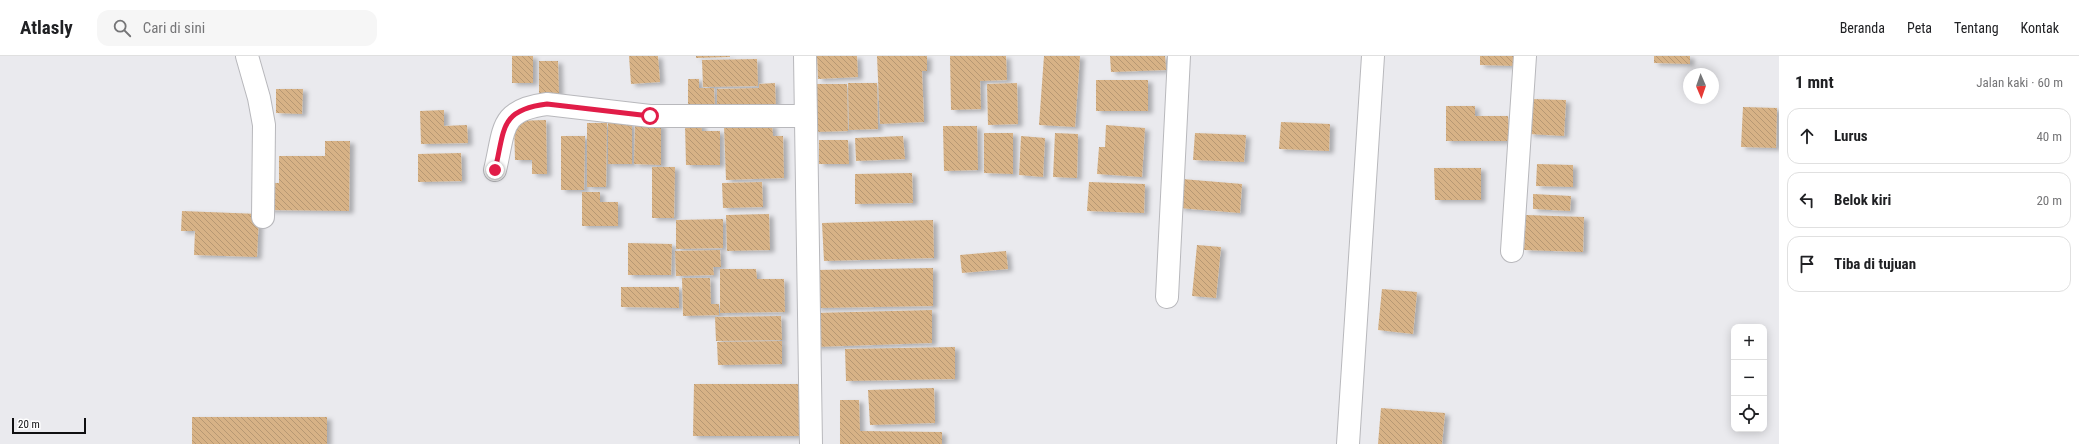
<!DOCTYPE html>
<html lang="id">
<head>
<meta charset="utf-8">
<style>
  body { margin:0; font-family:"Roboto Condensed",sans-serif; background:#f6f6f6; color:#202124 }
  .controls { position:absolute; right:12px; bottom:12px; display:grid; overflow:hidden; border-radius:8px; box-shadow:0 2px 10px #0003 }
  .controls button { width:36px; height:36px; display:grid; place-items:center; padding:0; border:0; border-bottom:1px solid #e0e0e0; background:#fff; color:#202124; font:20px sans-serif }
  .compass { position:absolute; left:1683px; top:12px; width:36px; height:36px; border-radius:50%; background:#fff; box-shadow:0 2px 10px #0003; rotate:178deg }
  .scale { position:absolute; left:12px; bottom:10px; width:74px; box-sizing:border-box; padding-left:4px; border:2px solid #0f0f11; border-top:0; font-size:11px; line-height:14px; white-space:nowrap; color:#0f0f11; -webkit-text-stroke:3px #fff; paint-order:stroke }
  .stop { position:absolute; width:12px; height:12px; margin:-9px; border:3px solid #e11d48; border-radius:50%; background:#fff }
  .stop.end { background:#e11d48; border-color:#fff; box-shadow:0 1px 4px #0008 }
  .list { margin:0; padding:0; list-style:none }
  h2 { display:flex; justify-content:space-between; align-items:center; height:52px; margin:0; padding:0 16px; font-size:17px }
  h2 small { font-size:13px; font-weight:400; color:#757577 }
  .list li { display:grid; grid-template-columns:26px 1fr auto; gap:12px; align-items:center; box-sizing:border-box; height:56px; margin:0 8px 8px; padding:0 8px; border:1px solid #e0e0e0; border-radius:12px }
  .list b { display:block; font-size:15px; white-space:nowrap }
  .list em { font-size:13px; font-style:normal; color:#757577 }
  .icon { flex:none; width:22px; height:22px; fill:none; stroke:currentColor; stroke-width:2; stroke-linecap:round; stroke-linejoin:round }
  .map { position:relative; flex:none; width:1779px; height:388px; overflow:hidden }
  header { display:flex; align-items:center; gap:24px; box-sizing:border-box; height:56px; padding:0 20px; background:#fff; border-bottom:1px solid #e0e0e0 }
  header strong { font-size:19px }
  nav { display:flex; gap:22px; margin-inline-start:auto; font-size:14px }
  .search { width:280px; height:36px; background:#f6f6f6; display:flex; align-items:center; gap:10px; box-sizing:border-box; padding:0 14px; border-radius:12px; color:#757577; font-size:15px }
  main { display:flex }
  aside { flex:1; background:#fff }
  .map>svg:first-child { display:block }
</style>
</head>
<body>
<header>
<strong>Atlasly</strong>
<div class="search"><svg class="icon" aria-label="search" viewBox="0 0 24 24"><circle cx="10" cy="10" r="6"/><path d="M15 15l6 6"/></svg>Cari di sini</div>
<nav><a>Beranda</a><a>Peta</a><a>Tentang</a><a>Kontak</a></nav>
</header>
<main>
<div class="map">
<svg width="1779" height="388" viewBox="0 0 1779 388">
  <defs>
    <pattern id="building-back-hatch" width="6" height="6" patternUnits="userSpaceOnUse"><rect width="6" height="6" fill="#d7b286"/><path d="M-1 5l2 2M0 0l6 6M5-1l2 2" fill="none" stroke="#b79873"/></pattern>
    <filter id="shadow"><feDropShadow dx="4.5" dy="2.5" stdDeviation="2" flood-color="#0004"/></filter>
  </defs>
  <rect width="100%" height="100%" fill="#eaeaee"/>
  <g fill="url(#building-back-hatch)" filter="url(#shadow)">
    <rect x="512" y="0" width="21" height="27"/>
    <path d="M629,0H658L660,26L631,28Z"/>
    <path d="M696,0H730V1L696,2Z"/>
    <path d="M817,0H857L858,21L818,23Z"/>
    <path d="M877,0H927V15H922L924,66L880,68Z"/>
    <path d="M950,0H1006L1007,24L980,25L981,53L951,54Z"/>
    <path d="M1044,0H1080L1075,71L1039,69Z"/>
    <path d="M1110,0H1165L1166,14L1111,16Z"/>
    <path d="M1480,0H1517V10L1480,9Z"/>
    <path d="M1654,0H1690V8L1654,7Z"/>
    <path d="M757,3L758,30L703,31L702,4Z"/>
    <path d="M539,5H558L559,39H539Z"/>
    <path d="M688,23H699V32H714L715,54L688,55Z"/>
    <rect x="1096" y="24" width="52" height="31"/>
    <path d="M775,27L776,56L717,58V33L759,32V28Z"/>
    <path d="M848,27H877L878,73L849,74Z"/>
    <path d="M1017,27L1018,68L988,69L987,28Z"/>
    <path d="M813,28H847L848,75L814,76Z"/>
    <path d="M276,33H303L302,58L276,57Z"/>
    <path d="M1531,43L1566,44L1564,80L1529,78Z"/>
    <path d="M1446,50H1475V60H1508L1509,85H1446Z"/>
    <path d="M1743,51L1777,52L1776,92L1741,91Z"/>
    <path d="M444,54V70L467,69L468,87L421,88L420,55Z"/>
    <path d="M546,64L547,118H532V104H515L514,65Z"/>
    <path d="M1281,66L1330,68L1329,95L1279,93Z"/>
    <path d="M587,67H607L606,131H587Z"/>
    <rect x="608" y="67" width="24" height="41"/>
    <path d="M701,67L702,75H720V109H686L685,68Z"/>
    <path d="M635,68H661V109L634,108Z"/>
    <path d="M772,68L773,80H783L784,122L726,124L724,70Z"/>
    <path d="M1106,69L1145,72L1142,121L1097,118L1099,91H1105Z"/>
    <path d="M943,70H977L978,114L944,115Z"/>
    <path d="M984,77H1013V118L984,117Z"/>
    <path d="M1055,77L1078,78L1077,122L1053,121Z"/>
    <path d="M1195,77L1246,79L1244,106L1193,104Z"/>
    <path d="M561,80H585L584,134H561Z"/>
    <path d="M903,80L905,103L856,105L855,82Z"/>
    <path d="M1021,80L1045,82L1043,121L1019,119Z"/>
    <path d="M819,84H848L849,108H819Z"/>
    <path d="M325,85H350L349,155L267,154V127H279V100H325Z"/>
    <path d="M461,97L462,125L418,126V98Z"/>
    <path d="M1537,108L1573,109V131L1536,130Z"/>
    <path d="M652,111H675L674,162H652Z"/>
    <path d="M1434,112H1481V144H1435Z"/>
    <path d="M912,117L913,147L855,148V118Z"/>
    <path d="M1182,123L1242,128L1240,157L1179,152Z"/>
    <path d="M762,126L763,151L723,152L722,127Z"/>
    <path d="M1089,126L1145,128L1144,157L1087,155Z"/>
    <path d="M582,136H600V146H618V170H582Z"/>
    <path d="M1533,138L1571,140L1570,155L1533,153Z"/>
    <path d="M182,155L259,158L257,201L194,199L195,175H181Z"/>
    <path d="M769,158L770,194L727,195L726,159Z"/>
    <path d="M1526,159L1584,161L1583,196L1524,194Z"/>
    <path d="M723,163V192L676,193V164Z"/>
    <path d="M933,164L934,202L824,205L822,167Z"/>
    <path d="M628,187L672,188L671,219H628Z"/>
    <path d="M1197,189L1221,191L1216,242L1192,240Z"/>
    <path d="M720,194L721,211H713L714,219L676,220L675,195Z"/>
    <path d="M1006,195L1008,213L962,217L960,199Z"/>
    <path d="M933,212V250L816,252L815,214Z"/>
    <path d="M720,213H756L757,223H784L785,256L720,257Z"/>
    <path d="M682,222H710L711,248H719V259L683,260Z"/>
    <path d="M621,231H679V252L621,251Z"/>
    <path d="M1382,233L1417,236L1413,278L1378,274Z"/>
    <path d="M932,254V287L814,291V257Z"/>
    <path d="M781,260L782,284L716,285L715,261Z"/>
    <path d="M782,285V308L718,309L717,286Z"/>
    <path d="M955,291V323L846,325L845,293Z"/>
    <path d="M694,328H799V380H693Z"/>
    <path d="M934,332L935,367L870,369L868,334Z"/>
    <path d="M840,344H859L860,375L942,376V388H840Z"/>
    <path d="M1381,352L1445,357L1442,388H1378Z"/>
    <rect x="192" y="361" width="135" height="27"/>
  </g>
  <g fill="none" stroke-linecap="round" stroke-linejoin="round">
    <g stroke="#b8b8bc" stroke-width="24">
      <g id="minor">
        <path d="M247,0L259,42L264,69L263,161"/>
        <path d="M805,0L811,388"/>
        <path d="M495,114C505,73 499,54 547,48L650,60H804"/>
        <path d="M1512,195L1525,0"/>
        <path d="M1167,241L1179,0"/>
        <path d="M1348,388L1373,0"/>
      </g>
    </g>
    <use href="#minor" stroke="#fff" stroke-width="22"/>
  </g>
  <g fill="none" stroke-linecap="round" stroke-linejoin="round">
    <path stroke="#e11d48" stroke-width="5" d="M495,114C505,73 499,54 547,48L650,60"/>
  </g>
</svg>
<div class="controls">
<button>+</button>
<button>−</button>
<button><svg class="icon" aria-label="locate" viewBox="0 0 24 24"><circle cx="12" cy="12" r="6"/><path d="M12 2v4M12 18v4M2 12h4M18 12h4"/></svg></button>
</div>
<svg class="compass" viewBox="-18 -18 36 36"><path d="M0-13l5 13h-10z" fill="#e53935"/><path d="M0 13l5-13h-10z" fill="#757577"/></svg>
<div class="scale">20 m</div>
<div class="stop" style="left:650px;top:60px"></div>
<div class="stop end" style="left:495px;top:114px"></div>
</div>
<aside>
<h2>1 mnt<small>Jalan kaki · 60 m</small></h2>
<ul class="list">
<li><svg class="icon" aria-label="ahead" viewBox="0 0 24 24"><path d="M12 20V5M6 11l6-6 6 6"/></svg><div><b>Lurus</b></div><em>40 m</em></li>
<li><svg class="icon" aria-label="left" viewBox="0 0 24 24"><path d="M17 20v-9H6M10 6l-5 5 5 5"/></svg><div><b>Belok kiri</b></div><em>20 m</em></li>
<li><svg class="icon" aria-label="arrive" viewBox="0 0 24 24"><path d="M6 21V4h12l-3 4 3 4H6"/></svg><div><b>Tiba di tujuan</b></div></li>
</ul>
</aside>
</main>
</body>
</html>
